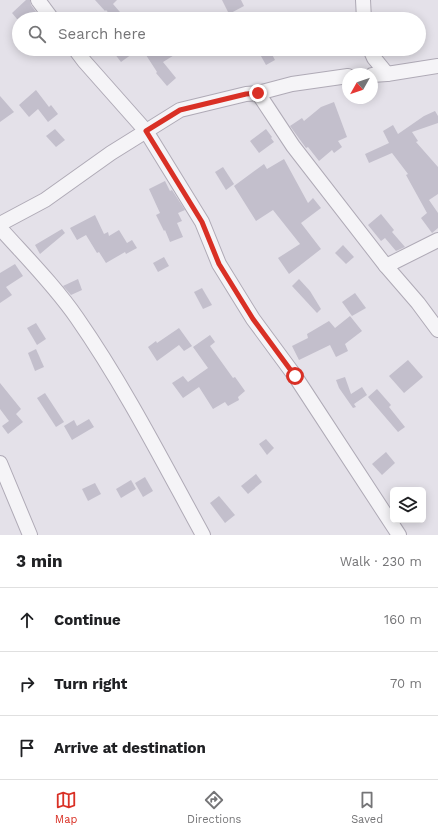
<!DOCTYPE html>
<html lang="en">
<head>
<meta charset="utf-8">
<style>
  body { margin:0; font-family:"Work Sans",sans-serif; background:#f2f2f2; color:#202124 }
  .controls { position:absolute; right:12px; bottom:12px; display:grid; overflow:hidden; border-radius:6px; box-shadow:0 2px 10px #0003 }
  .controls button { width:36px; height:36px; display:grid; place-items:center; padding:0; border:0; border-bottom:1px solid #e0e0e0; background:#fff; color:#202124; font:20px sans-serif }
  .compass { position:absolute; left:342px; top:68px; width:36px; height:36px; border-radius:50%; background:#fff; box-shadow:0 2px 10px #0003; rotate:230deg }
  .stop { position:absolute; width:12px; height:12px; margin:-9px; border:3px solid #d93025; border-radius:50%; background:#fff }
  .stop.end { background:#d93025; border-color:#fff; box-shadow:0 1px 4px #0008 }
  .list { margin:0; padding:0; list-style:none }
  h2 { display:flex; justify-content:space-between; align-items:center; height:52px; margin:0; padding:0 16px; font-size:17px }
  h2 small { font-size:13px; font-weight:400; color:#757577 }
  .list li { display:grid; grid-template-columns:26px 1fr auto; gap:12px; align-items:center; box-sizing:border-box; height:64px; padding:0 16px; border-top:1px solid #e0e0e0 }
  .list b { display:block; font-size:15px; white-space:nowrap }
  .list em { font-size:13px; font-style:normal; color:#757577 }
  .icon { flex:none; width:22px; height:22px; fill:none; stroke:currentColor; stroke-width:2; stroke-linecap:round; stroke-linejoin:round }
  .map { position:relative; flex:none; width:438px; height:535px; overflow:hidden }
  .search { position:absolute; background:#fff; box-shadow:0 2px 10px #0003; left:12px; right:12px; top:12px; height:44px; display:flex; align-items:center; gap:10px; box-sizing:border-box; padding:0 14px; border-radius:22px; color:#757577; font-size:15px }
  .sheet { height:244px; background:#fff }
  nav { display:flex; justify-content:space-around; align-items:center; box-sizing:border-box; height:56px; border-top:1px solid #e0e0e0; background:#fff; font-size:11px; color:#757577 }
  nav a { display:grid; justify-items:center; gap:2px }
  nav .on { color:#d93025 }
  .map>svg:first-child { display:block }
</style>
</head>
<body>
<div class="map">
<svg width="438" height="535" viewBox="0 0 438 535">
  <rect width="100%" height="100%" fill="#e4e1e9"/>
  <g fill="#c3bfcc">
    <path d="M26,0H30L31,5L39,16L36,19H17L12,13Z"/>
    <path d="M95,0H117L113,4L126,19H114L106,10L105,11Z"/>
    <path d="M222,0H241L244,6L229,14Z"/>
    <path d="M111,49H139L121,62Z"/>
    <path d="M155,49H184L163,62L176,78L167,86L156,73L157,72L146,55Z"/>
    <path d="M257,49H269L275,60L266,65Z"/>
    <path d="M36,90L49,107L51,105L58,114L48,122L38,109L29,117L19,105Z"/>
    <path d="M0,96L14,112L0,122Z"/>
    <path d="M334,102L347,137L338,141L342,147L334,153L332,150L319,161L308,147L306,148L290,126L302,118L304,121L321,107Z"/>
    <path d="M435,111L438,116V123L412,132L418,141L416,142L438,167V194L429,200L438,213V228L432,233L421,218L427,213L406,175L408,174L392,153L369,163L365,154L389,143L383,131L393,125L398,134L424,116Z"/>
    <path d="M55,129L65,140L56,147L46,136Z"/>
    <path d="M266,129L272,137L271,138L274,142L259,153L250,141Z"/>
    <path d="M284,159L308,203L313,198L321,208L301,223L321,249L289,274L278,258L300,244L273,210L256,221L234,186L264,164L267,169Z"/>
    <path d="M223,167L234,184L226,190L215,172Z"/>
    <path d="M165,181L170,191L172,190L185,210L178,213L182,221L177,223L183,237L170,242L165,230L164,231L156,215L160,213L149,189Z"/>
    <path d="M381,214L394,230L392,232L405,247L396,251L385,238L381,241L368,225Z"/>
    <path d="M95,215L104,234L108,232L109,236L119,230L127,243L132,240L137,248L126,254L125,252L106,263L99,252L97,253L86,235L77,240L70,228Z"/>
    <path d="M62,229L65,233L40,254L35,245Z"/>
    <path d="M343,245L354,257L346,264L335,253Z"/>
    <path d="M164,257L169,266L158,272L153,263Z"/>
    <path d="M15,264L23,276L6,287L12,295L0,303V273Z"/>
    <path d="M78,279L82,290L71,295L63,286Z"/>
    <path d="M299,279L310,291L321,309L317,313L292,286Z"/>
    <path d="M202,288L212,305L203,309L194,292Z"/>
    <path d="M355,293L366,308L352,316L342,302Z"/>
    <path d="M350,316L362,331L345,344L348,351L336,357L330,345L299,360L292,346L308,338L307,334L329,321L335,328Z"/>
    <path d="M36,323L46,339L37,345L27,328Z"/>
    <path d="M179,328L192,346L184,351L179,345L157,361L148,347L156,341L157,343Z"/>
    <path d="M210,335L215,342L210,346L233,378L235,377L245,391L238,397L239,400L228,406L225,402L213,409L199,387L183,398L172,383L183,376L188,382L208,368L193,347Z"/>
    <path d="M36,349L44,367L35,371L28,353Z"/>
    <path d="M408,360L423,377L404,393L389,376Z"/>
    <path d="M345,377L351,394L362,387L367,395L354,404L356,407L353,408L339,388L336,380Z"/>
    <path d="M0,383L21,409L16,414L23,422L8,434L2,426L9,421L0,409Z"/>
    <path d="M377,389L391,405L389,407L405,427L398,432L368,397Z"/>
    <path d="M45,393L64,422L56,427L37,398Z"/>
    <path d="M89,419L94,427L72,440L64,426L74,420L77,426Z"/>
    <path d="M266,439L274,448L267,455L259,444Z"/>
    <path d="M386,452L395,463L382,475L372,464Z"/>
    <path d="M256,474L262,482L248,494L241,486Z"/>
    <path d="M145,477L153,491L143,497L135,483Z"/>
    <path d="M131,480L136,489L121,498L116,489Z"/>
    <path d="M95,483L101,494L88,501L82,489Z"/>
    <path d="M219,496L235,515L225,523L210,503Z"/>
  </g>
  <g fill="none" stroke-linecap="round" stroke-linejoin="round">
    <g stroke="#afaab6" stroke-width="16">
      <g id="minor">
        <path d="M38,0L52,19"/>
        <path d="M363,0L364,19"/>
        <path d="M75,49L84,61L146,131L202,222L219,264L253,319L295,376L399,535"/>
        <path d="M370,49L374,58L387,74"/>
        <path d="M372,75L387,74L438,66"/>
        <path d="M258,93L293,146L386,266L418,303L438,330"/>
        <path d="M0,224L45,200L111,153L180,110L246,94L258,93L292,84L348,76"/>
        <path d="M0,228C26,257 55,286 77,318C125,387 163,462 203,535"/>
        <path d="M386,266L438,240"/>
        <path d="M0,463L30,535"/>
      </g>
    </g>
    <use href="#minor" stroke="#f5f4f7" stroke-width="14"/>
  </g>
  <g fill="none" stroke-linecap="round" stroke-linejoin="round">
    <path stroke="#d93025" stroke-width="5" d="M258,93L246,94L180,110L146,131L202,222L219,264L253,319L295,376"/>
  </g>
</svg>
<div class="controls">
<button><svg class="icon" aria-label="layers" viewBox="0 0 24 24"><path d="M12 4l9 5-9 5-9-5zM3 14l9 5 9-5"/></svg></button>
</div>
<svg class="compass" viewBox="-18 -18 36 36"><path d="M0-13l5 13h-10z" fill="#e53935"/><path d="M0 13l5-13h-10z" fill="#757577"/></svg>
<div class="stop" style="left:295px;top:376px"></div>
<div class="stop end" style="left:258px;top:93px"></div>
<div class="search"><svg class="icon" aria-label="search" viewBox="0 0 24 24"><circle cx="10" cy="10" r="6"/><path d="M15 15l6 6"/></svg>Search here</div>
</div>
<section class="sheet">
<h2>3 min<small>Walk · 230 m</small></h2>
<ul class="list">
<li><svg class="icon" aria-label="ahead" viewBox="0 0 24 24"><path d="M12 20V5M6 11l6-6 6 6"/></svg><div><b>Continue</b></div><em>160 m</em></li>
<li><svg class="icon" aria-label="right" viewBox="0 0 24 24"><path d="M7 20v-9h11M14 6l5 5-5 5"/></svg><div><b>Turn right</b></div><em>70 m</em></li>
<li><svg class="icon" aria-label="arrive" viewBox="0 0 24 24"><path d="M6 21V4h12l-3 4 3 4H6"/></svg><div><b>Arrive at destination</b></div></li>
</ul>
</section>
<nav>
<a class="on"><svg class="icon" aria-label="map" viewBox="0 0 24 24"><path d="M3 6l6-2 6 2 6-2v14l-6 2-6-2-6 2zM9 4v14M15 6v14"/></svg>Map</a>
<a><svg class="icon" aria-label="directions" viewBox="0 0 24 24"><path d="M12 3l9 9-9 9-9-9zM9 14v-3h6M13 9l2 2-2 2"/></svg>Directions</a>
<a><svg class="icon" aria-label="saved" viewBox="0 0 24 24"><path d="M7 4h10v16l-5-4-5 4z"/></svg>Saved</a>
</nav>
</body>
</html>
